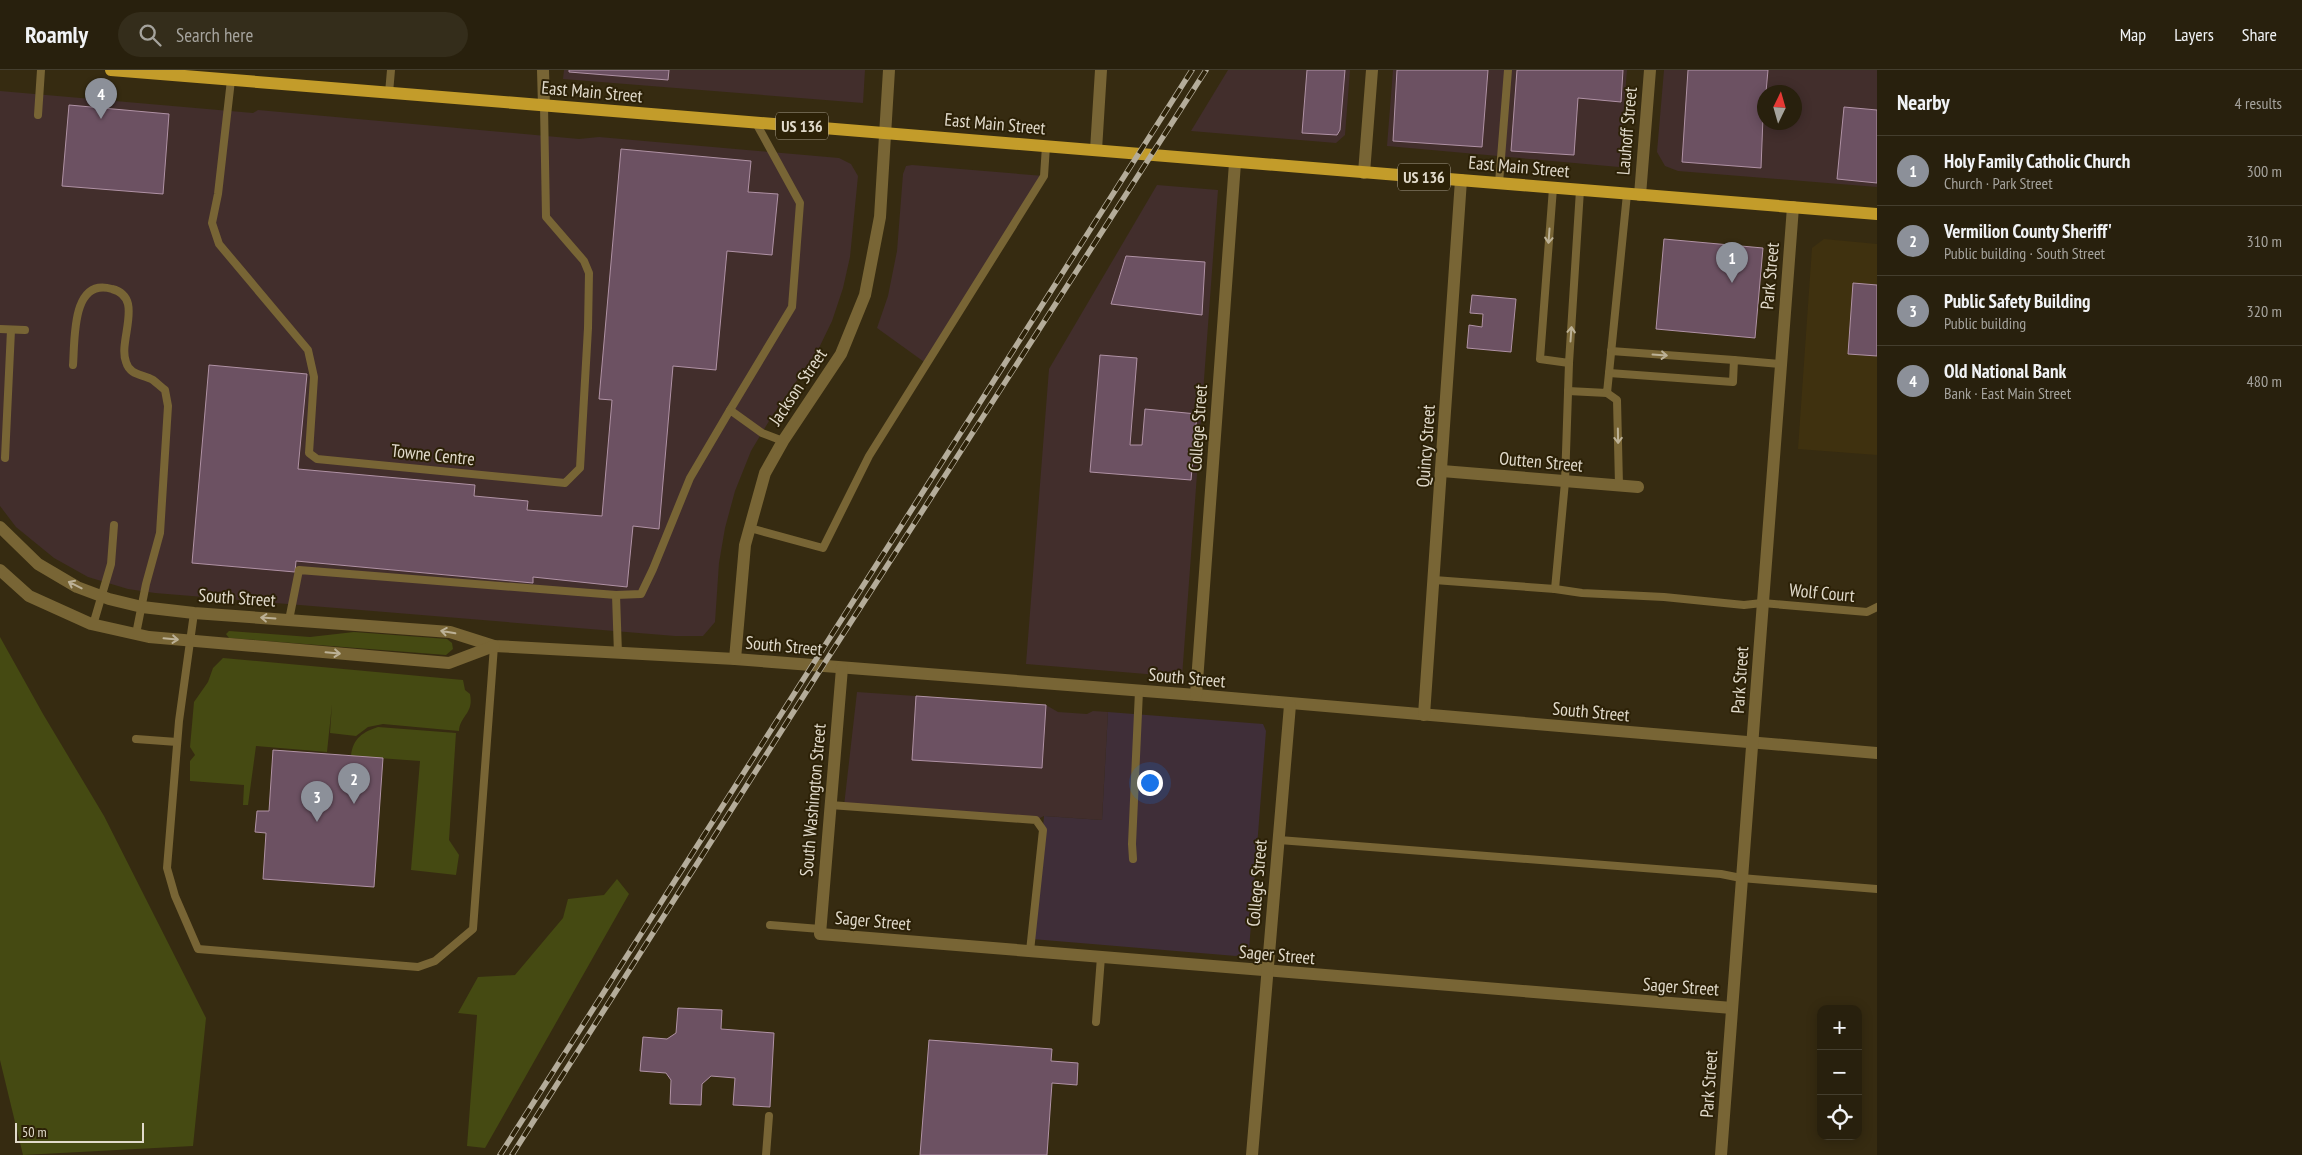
<!DOCTYPE html>
<html lang="en">
<head>
<meta charset="utf-8">
<style>
  body { margin:0; font-family:"PT Sans Narrow",sans-serif; background:#342d1b; color:#f1f3f6 }
  .controls { position:absolute; right:15px; bottom:15px; display:grid; overflow:hidden; border-radius:10px; box-shadow:0 2px 12px #0003 }
  .controls button { width:45px; height:45px; display:grid; place-items:center; padding:0; border:0; border-bottom:1px solid #443e2e; background:#28200d; color:#f1f3f6; font:25px sans-serif }
  .compass { position:absolute; left:1757px; top:15px; width:45px; height:45px; border-radius:50%; background:#28200d; box-shadow:0 2px 12px #0003; rotate:5deg }
  .scale { position:absolute; left:15px; bottom:12px; width:129px; box-sizing:border-box; padding-left:5px; border:2px solid #e1dacb; border-top:0; font-size:14px; line-height:18px; white-space:nowrap; color:#e1dacb; -webkit-text-stroke:4px #2c2107; paint-order:stroke }
  .you { position:absolute; left:1149px; top:712px; width:18px; height:18px; margin:-12px; border:4px solid #fff; border-radius:50%; background:#1a73e8; box-shadow:0 0 0 8px #1a73e833 }
  .badge { display:grid; place-items:center; width:32px; height:32px; border-radius:50%; background:#8c9099; color:#fff; font-size:16px; font-weight:700 }
  .pin { position:absolute; translate:-50% -41px; filter:drop-shadow(0 1px 2px #0008) }
  .pin::after { content:''; position:absolute; top:26px; width:18px; height:15px; background:inherit; clip-path:polygon(0 0,100% 0,50% 100%) }
  .list { margin:0; padding:0; list-style:none }
  h2 { display:flex; justify-content:space-between; align-items:center; height:65px; margin:0; padding:0 20px; font-size:21px }
  h2 small { font-size:16px; font-weight:400; color:#a5a39d }
  .list li { display:grid; grid-template-columns:32px 1fr auto; gap:15px; align-items:center; box-sizing:border-box; height:70px; padding:0 20px; border-top:1px solid #443e2e }
  .list b { display:block; font-size:19px; white-space:nowrap }
  .list p { margin:0; font-size:16px; white-space:nowrap; color:#a5a39d }
  .list em { font-size:16px; font-style:normal; color:#a5a39d }
  .icon { flex:none; width:28px; height:28px; fill:none; stroke:currentColor; stroke-width:2; stroke-linecap:round; stroke-linejoin:round }
  .map { position:relative; flex:none; width:1877px; height:1085px; overflow:hidden }
  header { display:flex; align-items:center; gap:30px; box-sizing:border-box; height:70px; padding:0 25px; background:#28200d; border-bottom:1px solid #443e2e }
  header strong { font-size:24px }
  nav { display:flex; gap:28px; margin-inline-start:auto; font-size:18px }
  .search { width:350px; height:45px; background:#342d1b; display:flex; align-items:center; gap:12px; box-sizing:border-box; padding:0 18px; border-radius:28px; color:#a5a39d; font-size:19px }
  main { display:flex }
  aside { flex:1; background:#28200d }
  .map>svg:first-child { display:block }
</style>
</head>
<body>
<header>
<strong>Roamly</strong>
<div class="search"><svg class="icon" aria-label="search" viewBox="0 0 24 24"><circle cx="10" cy="10" r="6"/><path d="M15 15l6 6"/></svg>Search here</div>
<nav><a>Map</a><a>Layers</a><a>Share</a></nav>
</header>
<main>
<div class="map">
<svg width="1877" height="1085" viewBox="0 0 1877 1085">
  <rect width="100%" height="100%" fill="#362b11"/>
  <g fill="#422e2c" fill-rule="evenodd">
    <path d="M564,0H865L863,33L563,9Z"/>
    <path d="M1228,0H1350L1345,65L1336,73L1191,61Z"/>
    <path d="M1393,0H1627L1619,97L1387,76Z"/>
    <path d="M1664,0H1877V117L1678,101L1665,96L1657,82ZM1764,22H1794V52H1764Z"/>
    <path d="M0,21L253,43L258,40L579,69L599,67L839,88L851,94L858,106L850,187L843,218L832,251L818,280L772,346L751,381L735,421L725,458L719,493L715,552L703,566H675L155,523L128,519L88,507L54,488L16,457L0,436Z"/>
    <path d="M912,95L1044,106L927,294L877,258L888,226L897,181L903,104L906,96Z"/>
    <path d="M1157,115L1218,120L1182,607L1026,594L1049,299Z"/>
    <path d="M857,622L1046,635L1058,642L1087,644L1093,641L1108,642L1102,750L1044,746L1036,750L844,736Z"/>
  </g>
  <path fill="#3f2e38" d="M1108,642L1263,654L1266,661L1249,880L1236,886L1032,869L1044,746L1102,750Z"/>
  <path fill="#3f310f" d="M1824,169L1877,174V385L1798,379L1812,178Z"/>
  <g fill="#454a12">
    <path d="M229,561L310,567L354,562L447,569L452,573L453,579L446,585L229,568L226,564Z"/>
    <path d="M0,567L43,644L104,746L206,948L193,1076L23,1085L0,990Z"/>
    <path d="M223,588L463,610L465,620L470,624C474,644 460,645 459,661L383,654L368,657L356,666L330,663L332,634L327,682L256,676L248,735H243L244,715L190,711V691L195,685L190,677L194,632L208,612L213,598Z"/>
    <path d="M378,657L456,663L449,770L459,785L456,805L411,800L420,691L351,686C353,668 363,662 378,657Z"/>
    <path d="M617,809L629,824L485,1078L467,1076L477,945L458,943L478,907L515,905L563,848L568,829L604,825Z"/>
  </g>
  <g fill="#6c5162" stroke="#b092a5">
    <path d="M569,0H669L668,10L569,2Z"/>
    <path d="M1307,0H1345L1340,60L1337,65L1302,63Z"/>
    <path d="M1397,0H1488L1482,77L1393,71Z"/>
    <path d="M1517,0H1623L1621,32L1578,28L1574,85L1511,81Z"/>
    <path d="M1688,0H1768L1766,22H1764L1761,98L1682,92Z"/>
    <path d="M69,35L169,44L163,124L62,116Z"/>
    <path d="M1844,37L1877,40V113L1837,109Z"/>
    <path d="M621,79L751,91L748,122L778,124L772,185L727,181L716,300L673,296L659,459L633,456L627,517L533,507V513L296,491L295,502L192,493L209,295L307,304L298,399L475,415L474,426L528,431L527,440L602,446L612,330L599,329Z"/>
    <path d="M1664,169L1763,178L1755,268L1656,259Z"/>
    <path d="M1126,186L1205,192L1202,245L1111,234Z"/>
    <path d="M1853,213L1877,215V286L1848,284Z"/>
    <path d="M1472,225L1516,229L1511,282L1467,278L1469,255L1482,257L1483,244L1470,243Z"/>
    <path d="M1100,285L1137,288L1130,375H1142L1145,339L1197,344L1191,410L1090,402Z"/>
    <path d="M916,626L1046,635L1042,698L912,690Z"/>
    <path d="M273,680L383,688L374,817L263,809L266,763L255,762L257,741H269Z"/>
    <path d="M678,938L722,940L721,959L774,963L770,1037L733,1035L735,1008L711,1006L702,1014L701,1035L670,1034L671,1010L666,1003L640,1001L643,967L667,969L676,963Z"/>
    <path d="M929,970L1052,979L1051,991L1078,993L1077,1015L1052,1013L1047,1085H920Z"/>
  </g>
  <g fill="none" stroke-linecap="round" stroke-linejoin="round">
    <g stroke="#786535" stroke-width="8">
      <path d="M231,10L218,124L212,153L219,174L308,280L314,307L309,383L317,389L565,413L580,398L588,258L589,203L584,191L546,147L544,36"/>
      <path d="M389,23L391,0"/>
      <path d="M38,45L41,0"/>
      <path d="M1499,113L1508,0"/>
      <path d="M1553,118L1540,289L1569,293L1580,120"/>
      <path d="M0,259L25,260"/>
      <path d="M1611,281L1734,290"/>
      <path d="M73,295C75,271 71,207 112,219C120,221 126,226 128,234C132,251 120,277 126,292C130,306 143,304 153,310C157,313 161,317 165,320L168,336L160,463L146,514L136,564"/>
      <path d="M1609,303L1733,312L1734,290L1780,294"/>
      <path d="M1568,321L1607,323L1627,124"/>
      <path d="M1607,323L1617,330L1619,415"/>
      <path d="M730,340L792,237L800,133L756,53"/>
      <path d="M5,388L11,260"/>
      <path d="M750,458L823,478L869,386L1044,106L1046,76"/>
      <path d="M1434,510L1555,519L1565,412L1569,293"/>
      <path d="M1555,519L1582,523L1664,527L1744,535L1762,533L1867,542L1877,537"/>
      <path d="M616,525L618,584"/>
      <path d="M194,543L179,651L167,798L175,826L198,879L418,897L435,891L473,859L494,576"/>
      <path d="M289,550L299,500L616,525L641,524L653,499L690,408L730,340L762,363L783,371"/>
      <path d="M93,555L111,494L114,455"/>
      <path d="M136,669L177,672"/>
      <path d="M830,735L1036,750L1043,760L1030,881"/>
      <path d="M1279,770L1721,804L1741,808L1877,819"/>
      <path d="M1133,789L1132,774L1139,621"/>
      <path d="M770,855L820,859"/>
      <path d="M1096,952L1101,887"/>
      <path d="M766,1085L769,1046"/>
    </g>
    <g stroke="#786535" stroke-width="12">
      <path d="M543,0L544,36"/>
      <path d="M1096,80L1101,0"/>
      <path d="M1364,103L1372,0"/>
      <path d="M1640,125L1650,0"/>
      <path d="M1442,401L1638,417"/>
      <path d="M0,457L38,494L77,517L109,529L142,537L194,543L450,562L494,576L735,589L1196,625L1877,683"/>
      <path d="M0,500L29,526L91,554L149,567L449,593L494,576"/>
      <path d="M735,589L745,475L765,403L783,371L841,284L865,225L880,147L889,0"/>
      <path d="M842,598L820,864L1732,938"/>
      <path d="M1196,625L1235,93"/>
      <path d="M1424,645L1461,110"/>
      <path d="M1252,1085L1290,635"/>
      <path d="M1721,1085L1793,137"/>
    </g>
    <path stroke="#c39c2a" stroke-width="12" d="M111,0L1877,144"/>
    <g stroke="#b4ac9a" stroke-width="5.5">
      <g id="rail">
        <path d="M500,1085L1192,0"/>
        <path d="M512,1085L822,597L1206,0"/>
      </g>
    </g>
    <use href="#rail" stroke="#2c2107" stroke-width="4" stroke-dasharray="11" stroke-linecap="butt"/>
  </g>
  <defs><path id="oneway-shaft" d="M-6 0H5M1.5-3L5.5 0L1.5 3" fill="none" stroke-width="1.6" stroke-linecap="round" stroke-linejoin="round" transform="scale(1.25)"/></defs>
  <g stroke="#bcb196">
    <use href="#oneway-shaft" transform="translate(1549 166) rotate(94)"/>
    <use href="#oneway-shaft" transform="translate(1571 264) rotate(-86)"/>
    <use href="#oneway-shaft" transform="translate(1660 285) rotate(4)"/>
    <use href="#oneway-shaft" transform="translate(1618 366) rotate(89)"/>
    <use href="#oneway-shaft" transform="translate(75 515) rotate(-153)"/>
    <use href="#oneway-shaft" transform="translate(268 548) rotate(-176)"/>
    <use href="#oneway-shaft" transform="translate(448 562) rotate(-170)"/>
    <use href="#oneway-shaft" transform="translate(171 569) rotate(5)"/>
    <use href="#oneway-shaft" transform="translate(333 583) rotate(5)"/>
  </g>
  <g text-anchor="middle" stroke-width="4" stroke-linejoin="round" paint-order="stroke">
    <g fill="#2c2107" stroke="#aba290" stroke-width="1">
      <rect x="776" y="42.5" width="52" height="27" rx="4"/>
      <rect x="1398" y="93.5" width="52" height="27" rx="4"/>
    </g>
    <g font-size="16" font-weight="bold" fill="#e1dacb">
      <text x="802" y="62">US 136</text>
      <text x="1424" y="113">US 136</text>
    </g>
    <g font-size="18" fill="#e1dacb" stroke="#2c2107">
      <text transform="translate(592 22) rotate(5)" y="6">East Main Street</text>
      <text transform="translate(995 54) rotate(5)" y="6">East Main Street</text>
      <text transform="translate(1627 61) rotate(-85)" y="6">Lauhoff Street</text>
      <text transform="translate(1519 97) rotate(5)" y="6">East Main Street</text>
      <text transform="translate(1770 206) rotate(-85)" y="6">Park Street</text>
      <text transform="translate(798 317) rotate(-56)" y="6">Jackson Street</text>
      <text transform="translate(1198 358) rotate(-86)" y="6">College Street</text>
      <text transform="translate(1426 376) rotate(-86)" y="6">Quincy Street</text>
      <text transform="translate(433 385) rotate(6)" y="6">Towne Centre</text>
      <text transform="translate(1541 392) rotate(5)" y="6">Outten Street</text>
      <text transform="translate(1822 523) rotate(5)" y="6">Wolf Court</text>
      <text transform="translate(237 528) rotate(4)" y="6">South Street</text>
      <text transform="translate(784 576) rotate(5)" y="6">South Street</text>
      <text transform="translate(1187 608) rotate(5)" y="6">South Street</text>
      <text transform="translate(1740 610) rotate(-86)" y="6">Park Street</text>
      <text transform="translate(1591 642) rotate(5)" y="6">South Street</text>
      <text transform="translate(813 730) rotate(-85)" y="6">South Washington Street</text>
      <text transform="translate(1257 813) rotate(-85)" y="6">College Street</text>
      <text transform="translate(873 851) rotate(5)" y="6">Sager Street</text>
      <text transform="translate(1277 885) rotate(5)" y="6">Sager Street</text>
      <text transform="translate(1681 917) rotate(4)" y="6">Sager Street</text>
      <text transform="translate(1709 1014) rotate(-86)" y="6">Park Street</text>
    </g>
  </g>
</svg>
<div class="controls">
<button>+</button>
<button>−</button>
<button><svg class="icon" aria-label="locate" viewBox="0 0 24 24"><circle cx="12" cy="12" r="6"/><path d="M12 2v4M12 18v4M2 12h4M18 12h4"/></svg></button>
</div>
<svg class="compass" viewBox="-18 -18 36 36"><path d="M0-13l5 13h-10z" fill="#e53935"/><path d="M0 13l5-13h-10z" fill="#a5a39d"/></svg>
<div class="scale">50 m</div>
<div class="you"></div>
<div class="pin badge" style="left:1732px;top:213px">1</div>
<div class="pin badge" style="left:354px;top:734px">2</div>
<div class="pin badge" style="left:317px;top:752px">3</div>
<div class="pin badge" style="left:101px;top:49px">4</div>
</div>
<aside>
<h2>Nearby<small>4 results</small></h2>
<ul class="list">
<li><span class="badge">1</span><div><b>Holy Family Catholic Church</b><p>Church · Park Street</p></div><em>300 m</em></li>
<li><span class="badge">2</span><div><b>Vermilion County Sheriff'</b><p>Public building · South Street</p></div><em>310 m</em></li>
<li><span class="badge">3</span><div><b>Public Safety Building</b><p>Public building</p></div><em>320 m</em></li>
<li><span class="badge">4</span><div><b>Old National Bank</b><p>Bank · East Main Street</p></div><em>480 m</em></li>
</ul>
</aside>
</main>
</body>
</html>
